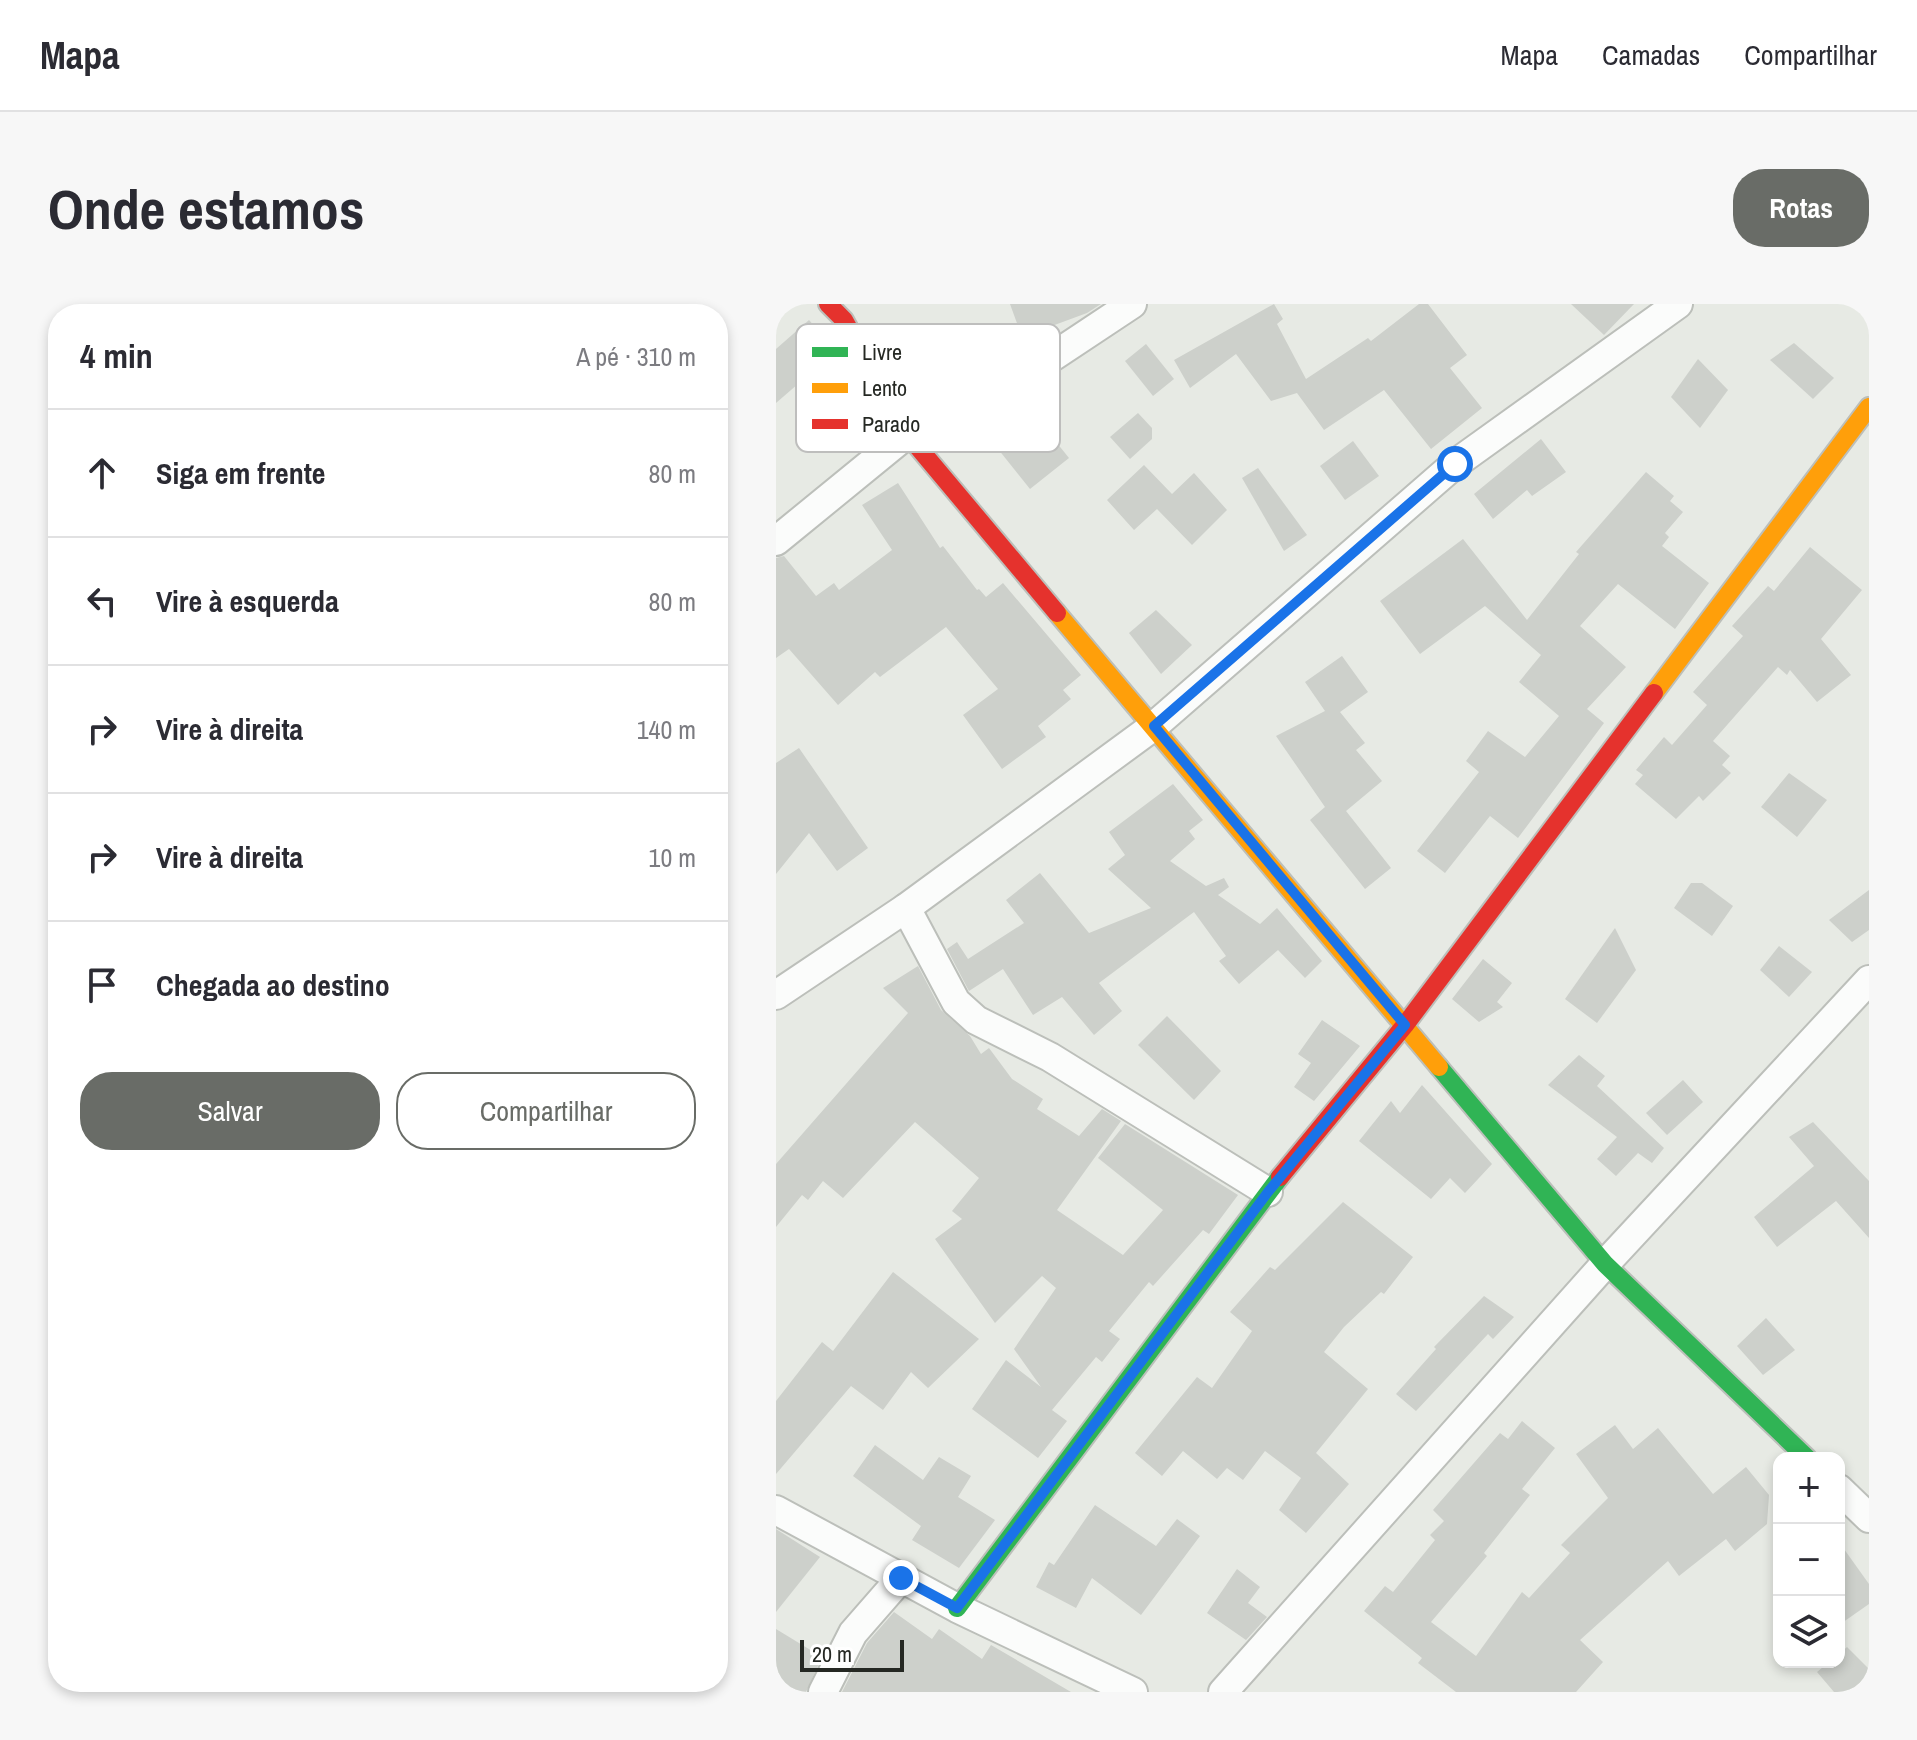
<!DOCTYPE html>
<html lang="pt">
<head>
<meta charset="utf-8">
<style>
  body { margin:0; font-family:"Archivo Narrow",sans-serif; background:#f7f7f7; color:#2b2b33 }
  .controls { position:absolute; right:24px; bottom:24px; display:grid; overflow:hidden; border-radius:16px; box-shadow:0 4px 12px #0003 }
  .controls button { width:72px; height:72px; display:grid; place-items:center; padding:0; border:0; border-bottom:2px solid #e1e1e2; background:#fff; color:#2b2b33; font:40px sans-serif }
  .scale { position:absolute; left:24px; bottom:20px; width:104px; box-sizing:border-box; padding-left:8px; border:4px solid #252823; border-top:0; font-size:22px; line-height:28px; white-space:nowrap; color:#252823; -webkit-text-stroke:6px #fff; paint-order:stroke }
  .stop { position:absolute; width:24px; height:24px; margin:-18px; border:6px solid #1a73e8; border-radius:50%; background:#fff }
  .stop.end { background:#1a73e8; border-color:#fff; box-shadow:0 2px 8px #0008 }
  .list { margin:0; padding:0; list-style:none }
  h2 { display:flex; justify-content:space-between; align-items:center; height:104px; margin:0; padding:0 32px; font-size:34px }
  h2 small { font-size:26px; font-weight:400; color:#7c7c81 }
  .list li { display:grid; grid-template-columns:52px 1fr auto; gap:24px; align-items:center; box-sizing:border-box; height:128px; padding:0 32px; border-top:2px solid #e1e1e2 }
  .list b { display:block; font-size:30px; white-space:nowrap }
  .list em { font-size:26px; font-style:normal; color:#7c7c81 }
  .actions { display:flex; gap:16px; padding:24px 32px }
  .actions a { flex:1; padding:18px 0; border:2px solid #696c67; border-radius:32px; text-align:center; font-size:28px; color:#696c67 }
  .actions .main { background:#696c67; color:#fff }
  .icon { flex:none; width:44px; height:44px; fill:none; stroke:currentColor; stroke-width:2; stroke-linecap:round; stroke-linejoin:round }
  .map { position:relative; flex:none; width:1093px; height:1388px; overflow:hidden; border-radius:32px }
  header { display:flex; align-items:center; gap:48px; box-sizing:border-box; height:112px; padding:0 40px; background:#fff; border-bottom:2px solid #e1e1e2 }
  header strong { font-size:38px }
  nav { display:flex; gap:44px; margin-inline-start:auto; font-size:28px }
  .intro { display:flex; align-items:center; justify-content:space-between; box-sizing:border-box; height:192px; padding:0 48px }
  h1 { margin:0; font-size:56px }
  .button { padding:20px 36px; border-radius:32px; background:#696c67; color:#fff; font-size:28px; font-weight:700 }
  main { display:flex; gap:48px; padding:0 48px }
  aside { flex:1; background:#fff; border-radius:32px; box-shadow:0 4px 12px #0003 }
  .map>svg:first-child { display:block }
</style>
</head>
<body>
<header>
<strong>Mapa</strong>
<nav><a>Mapa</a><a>Camadas</a><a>Compartilhar</a></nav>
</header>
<div class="intro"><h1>Onde estamos</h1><a class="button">Rotas</a></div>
<main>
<aside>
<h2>4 min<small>A pé · 310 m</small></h2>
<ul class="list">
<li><svg class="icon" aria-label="ahead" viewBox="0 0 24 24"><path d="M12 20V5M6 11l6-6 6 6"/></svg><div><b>Siga em frente</b></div><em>80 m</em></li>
<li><svg class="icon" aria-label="left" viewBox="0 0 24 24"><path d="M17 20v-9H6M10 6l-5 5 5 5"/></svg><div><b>Vire à esquerda</b></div><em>80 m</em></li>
<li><svg class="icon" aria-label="right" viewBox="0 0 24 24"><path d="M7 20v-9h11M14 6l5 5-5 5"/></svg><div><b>Vire à direita</b></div><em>140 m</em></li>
<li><svg class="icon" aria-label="right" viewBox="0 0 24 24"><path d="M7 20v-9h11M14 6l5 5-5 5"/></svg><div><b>Vire à direita</b></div><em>10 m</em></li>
<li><svg class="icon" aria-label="arrive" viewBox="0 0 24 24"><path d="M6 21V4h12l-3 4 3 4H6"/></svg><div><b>Chegada ao destino</b></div></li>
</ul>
<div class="actions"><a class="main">Salvar</a><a>Compartilhar</a></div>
</aside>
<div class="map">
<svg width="1093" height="1388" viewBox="0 0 1093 1388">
  <rect width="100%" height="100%" fill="#e7eae4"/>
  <g fill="#cdd0cb">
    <path d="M234,0H325L311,9L246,33Z"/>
    <path d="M498,0L507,15L501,20L530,75L592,34L595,37L643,0H652L691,51L674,64L706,104L655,145L608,86L548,126L521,89L495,97L460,50L414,84L398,56Z"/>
    <path d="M795,0H858L828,31Z"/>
    <path d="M33,16L60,47L0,99V45Z"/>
    <path d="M1018,39L1058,74L1037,95L994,56Z"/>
    <path d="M370,40L398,75L377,92L349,57Z"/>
    <path d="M922,55L952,86L924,124L895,93Z"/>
    <path d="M362,109L376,124V135L354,155L334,133Z"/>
    <path d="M260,113L293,154L254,185L222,145Z"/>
    <path d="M765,135L790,168L756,192L751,186L717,215L698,190Z"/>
    <path d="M577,137L603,172L569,196L544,162Z"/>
    <path d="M368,161L396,190L418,169L451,206L416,241L381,205L358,226L331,196Z"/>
    <path d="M482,164L531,231L508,247L466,174Z"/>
    <path d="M870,168L898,192L894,197L907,208L889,229L893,233L886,242L933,279L899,325L842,280L804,322L850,363L811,405L828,419L742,534L714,512L669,569L641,547L703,468L690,457L712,427L749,453L783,412L743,378L765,351L709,302L644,350L604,297L687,235L751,316L803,250L800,248Z"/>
    <path d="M122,179L164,244L167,242L201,286L203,285L210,293L227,279L305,371L287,386L295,395L262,422L270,433L226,465L187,411L222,385L170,323L104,373L99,368L62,401L13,345L0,354V254L8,252L40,292L58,279L63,286L116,246L86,201Z"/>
    <path d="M1034,243L1086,286L1045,335L1075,371L1041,398L1014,366L1011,371L1002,363L937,437L954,452L946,461L955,469L927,497L923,492L900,515L859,480L867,471L860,466L888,433L896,441L931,401L917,388L967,332L956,322L992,282L998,287Z"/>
    <path d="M380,306L416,341L385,370L353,329Z"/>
    <path d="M566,352L592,388L564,408L589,439L580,446L606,477L570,507L615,564L589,585L534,516L549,503L500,432L549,407L529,378Z"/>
    <path d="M23,444L92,544L61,567L33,529L0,570V459Z"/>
    <path d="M1013,469L1051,496L1021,533L985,503Z"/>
    <path d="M397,480L427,516L413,527L419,535L394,557L430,582L448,574L453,583L442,591L484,620L501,604L546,657L529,674L502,646L463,680L443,657L450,652L418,608L323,679L346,707L318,731L286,693L257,711L227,665L193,687L171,645L181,638L192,655L248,619L230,596L264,569L313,629L375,604L332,565L349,551L333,528Z"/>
    <path d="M915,579H926L957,602L936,632L898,604Z"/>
    <path d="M1093,586V626L1076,638L1053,616Z"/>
    <path d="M839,624L860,666L821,719L789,695Z"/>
    <path d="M1003,642L1036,668L1013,693L984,666Z"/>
    <path d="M707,655L736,679L721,698L727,703L703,718L676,695Z"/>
    <path d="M142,662L165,706L194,732L205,750L213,744L236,775L267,795L261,805L303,832L326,805L345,817L281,906L347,951L387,906L322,854L349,820L462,891L433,930L427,926L377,982L373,978L333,1027L344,1035L326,1058L320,1053L276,1106L291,1117L262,1154L196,1105L230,1056L265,1083L238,1045L280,984L266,972L219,1019L159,935L186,915L176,907L203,874L139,818L67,894L47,877L32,896L26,891L0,923V860L132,709L107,684Z"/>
    <path d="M391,712L445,767L418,796L362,741Z"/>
    <path d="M546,716L584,742L538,797L518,783L535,759L522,750Z"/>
    <path d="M803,751L829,772L821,782L888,844L876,859L862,849L840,872L821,855L841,833L772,781Z"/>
    <path d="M907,776L927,798L891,831L870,809Z"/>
    <path d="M646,781L716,860L689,889L674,874L655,895L583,837L615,797L624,809Z"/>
    <path d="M1037,818L1093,877V934L1060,897L1001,943L978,913L1038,862L1013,833Z"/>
    <path d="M567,898L637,953L608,990L605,988L568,1023L548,1048L592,1085L540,1149L573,1180L530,1229L503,1206L525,1174L489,1147L467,1176L451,1164L441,1175L407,1147L386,1172L359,1149L421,1073L436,1084L476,1027L454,1008L494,963L499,966Z"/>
    <path d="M117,968L203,1035L152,1084L135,1068L107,1106L75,1082L0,1170V1097L46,1038L57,1047Z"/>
    <path d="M708,992L738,1013L717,1035L712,1030L640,1107L620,1090L660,1045L658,1043Z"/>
    <path d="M990,1014L1019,1046L987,1071L961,1042Z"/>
    <path d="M746,1117L779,1144L746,1185L754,1191L708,1249L711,1252L655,1318L700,1352L746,1288L753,1294L794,1249L785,1241L832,1194L800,1150L839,1121L857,1145L882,1124L937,1190L970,1163L993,1191L991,1220L959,1247L950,1235L903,1272L892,1257L804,1336L827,1358L800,1388H680L642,1359L646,1354L588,1307L609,1282L617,1288L659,1236L654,1231L668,1217L657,1206L724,1129L732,1135Z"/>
    <path d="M99,1141L147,1176L163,1153L195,1172L182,1193L219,1216L183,1264L136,1236L145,1222L77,1172Z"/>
    <path d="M319,1201L380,1242L401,1215L424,1232L365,1311L316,1274L300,1304L260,1283L273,1258L278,1261Z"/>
    <path d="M0,1225L44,1253L0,1308Z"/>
    <path d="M1063,1238L1093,1280V1300L1063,1321Z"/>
    <path d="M461,1265L484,1283L472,1299L491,1313L470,1336L431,1309Z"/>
    <path d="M118,1308L156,1335L163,1325L206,1355L215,1341L295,1388H66L91,1339Z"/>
    <path d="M0,1325L46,1353L30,1388H0Z"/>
    <path d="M1071,1343L1093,1365V1379L1086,1388H1058L1041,1368L1053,1358H1063V1350Z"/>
  </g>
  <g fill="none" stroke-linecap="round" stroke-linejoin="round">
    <g stroke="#bcbfba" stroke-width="32">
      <g id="street">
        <path d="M0,237L131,130L216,93L356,0"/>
        <path d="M130,604L180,698L200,716L274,753L492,888"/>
        <path d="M0,691L130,604L378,422L679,160L902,0"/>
        <path d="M1063,1185L1093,1214"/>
        <path d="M0,1206L181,1304L357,1388"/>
        <path d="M47,1388L77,1329L125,1274"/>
        <path d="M447,1388L829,960L1093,676"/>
      </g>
    </g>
    <g stroke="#bcbfba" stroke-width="22">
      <g id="fast">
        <path d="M663,763L829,960L1031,1154"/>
        <path d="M181,1304L504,873"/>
      </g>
    </g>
    <g stroke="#bcbfba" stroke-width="22">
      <g id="slow">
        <path d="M281,309L663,763"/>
        <path d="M878,389L1093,103"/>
      </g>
    </g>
    <g stroke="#bcbfba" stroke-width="22">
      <g id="jam">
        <path d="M52,0L68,16L131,130L281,309"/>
        <path d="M504,873L629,721L878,389"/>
      </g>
    </g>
    <use href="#street" stroke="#fbfcfb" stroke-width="28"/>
    <use href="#fast" stroke="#30b455" stroke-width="18"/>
    <use href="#slow" stroke="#ff9f0a" stroke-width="18"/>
    <use href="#jam" stroke="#e5322d" stroke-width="18"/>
  </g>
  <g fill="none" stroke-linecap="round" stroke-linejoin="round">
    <path stroke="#1a73e8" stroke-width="10" d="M125,1274L181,1304L492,888L629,721L378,422L679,160"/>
  </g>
  <rect x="20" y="20" width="264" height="128" rx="12" fill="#fff" stroke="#bebebd" stroke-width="2"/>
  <rect x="36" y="43" width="36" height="10" fill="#30b455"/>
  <rect x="36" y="79" width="36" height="10" fill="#ff9f0a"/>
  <rect x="36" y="115" width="36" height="10" fill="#e5322d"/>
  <g font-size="22" fill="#252823">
    <text x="86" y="56">Livre</text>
    <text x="86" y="92">Lento</text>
    <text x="86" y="128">Parado</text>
  </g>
</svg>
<div class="controls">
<button>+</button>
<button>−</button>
<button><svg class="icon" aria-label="layers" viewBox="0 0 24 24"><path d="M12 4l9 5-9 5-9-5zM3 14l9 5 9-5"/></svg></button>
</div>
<div class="scale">20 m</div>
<div class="stop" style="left:679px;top:160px"></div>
<div class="stop end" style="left:125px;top:1274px"></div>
</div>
</main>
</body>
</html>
